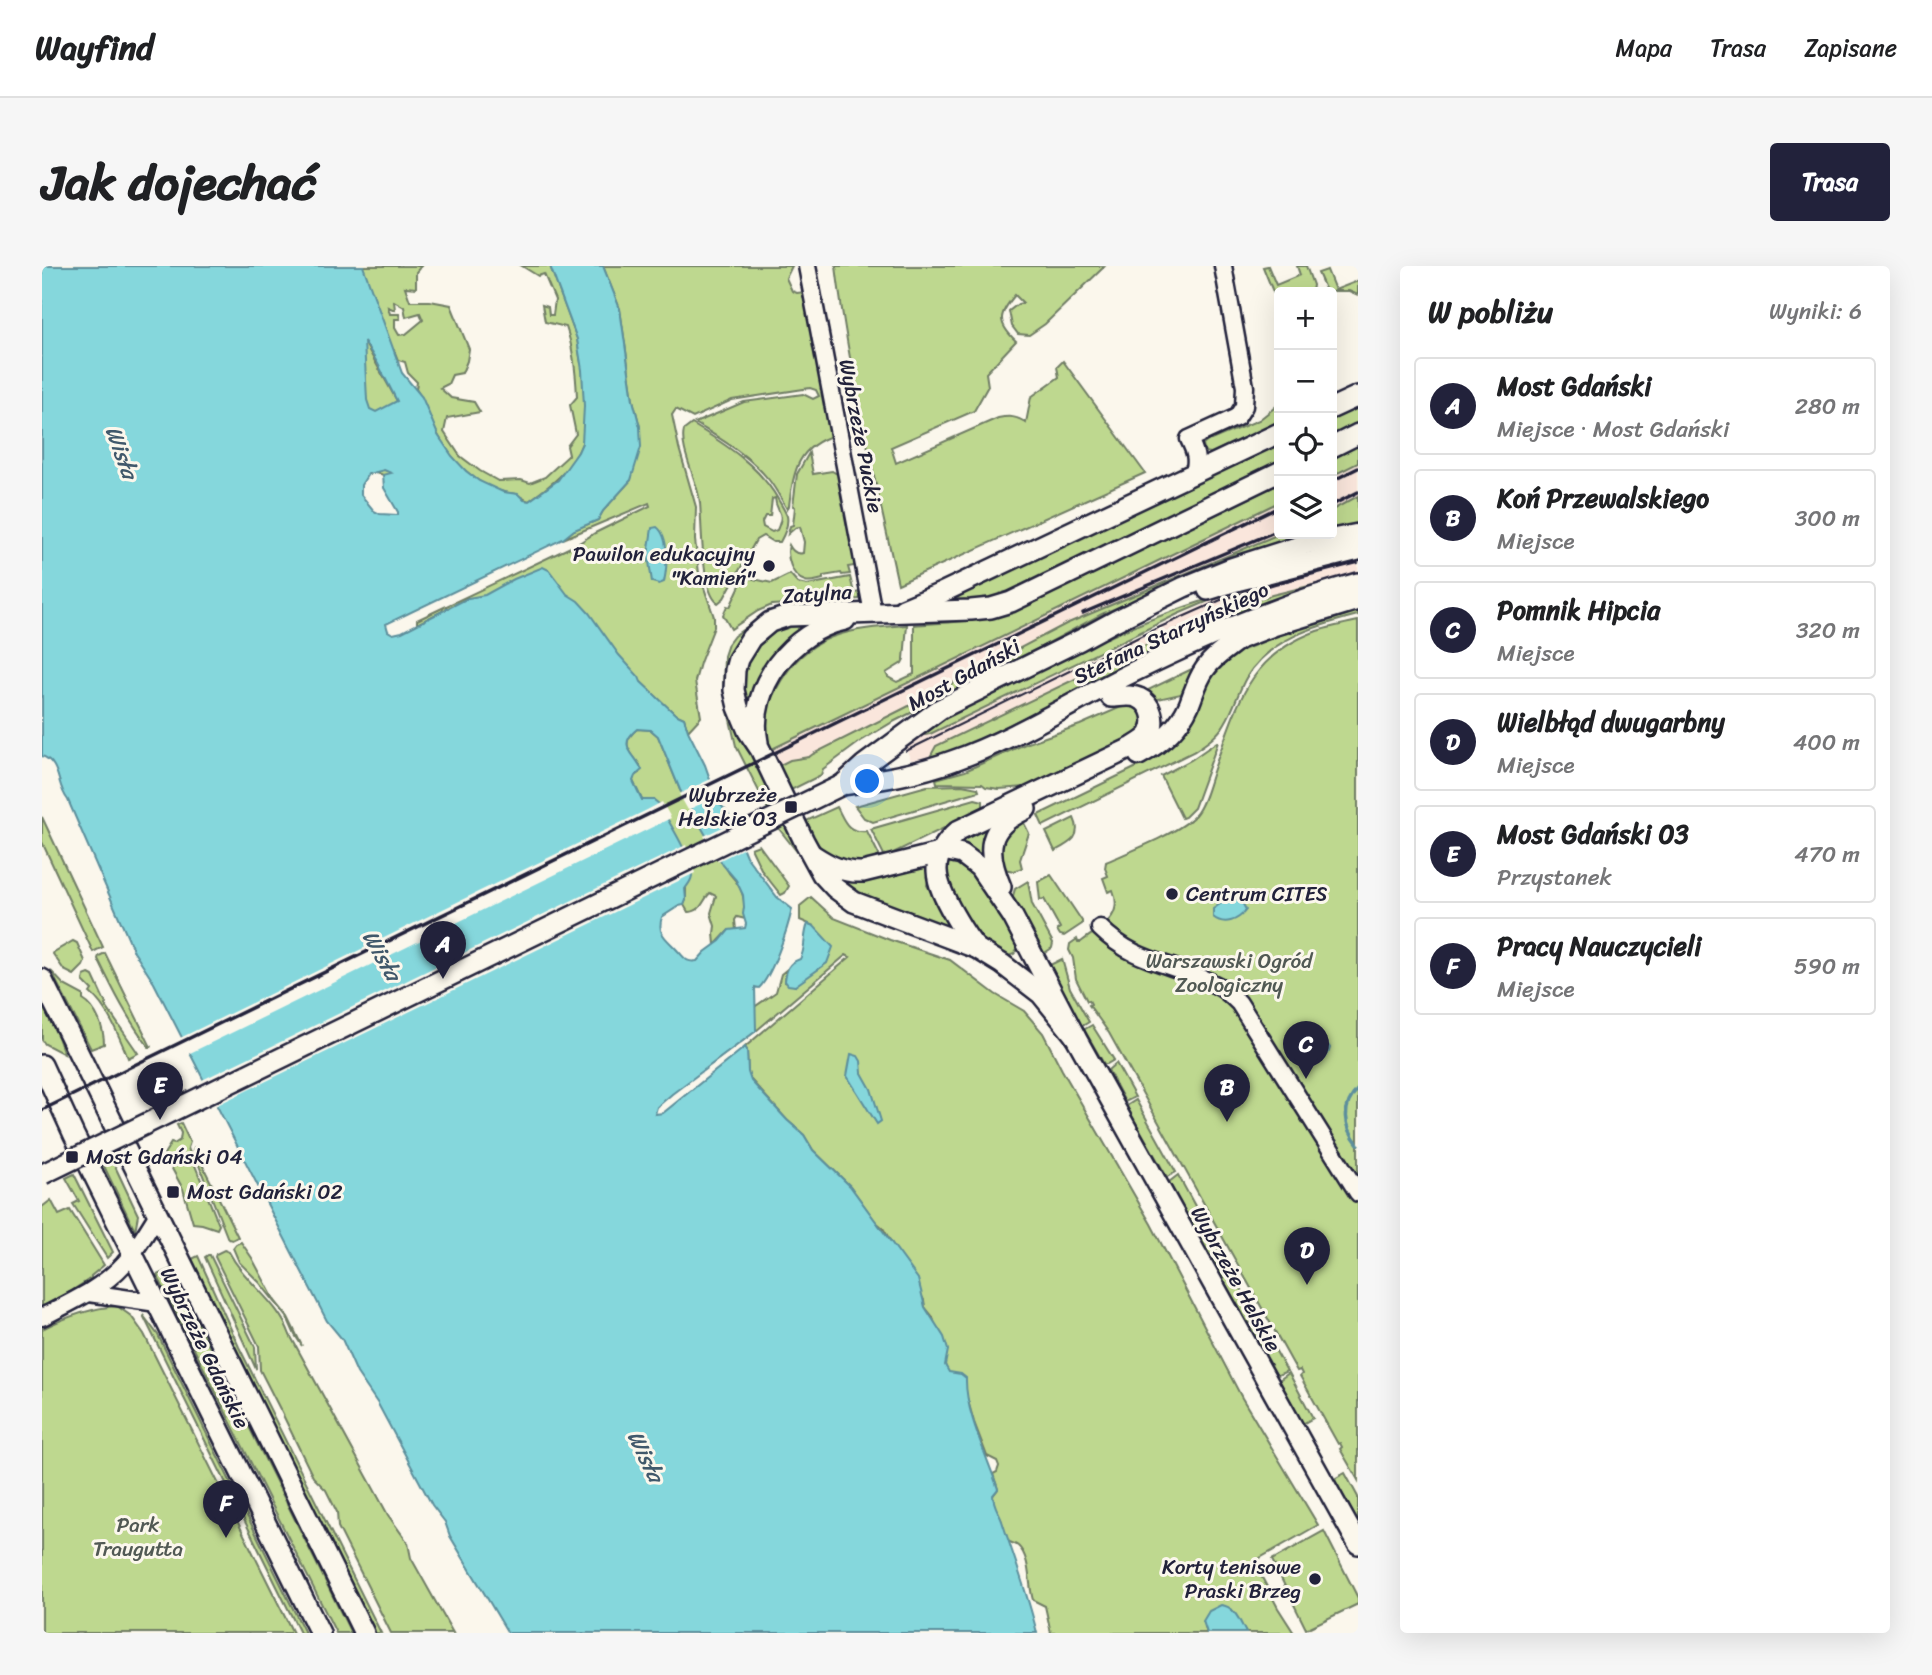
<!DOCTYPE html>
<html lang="pl">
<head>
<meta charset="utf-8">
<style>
  body { margin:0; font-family:Sriracha,sans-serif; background:#f6f6f6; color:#202124 }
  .controls { position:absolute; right:21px; top:21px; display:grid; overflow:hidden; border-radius:7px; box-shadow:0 7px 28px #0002 }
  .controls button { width:63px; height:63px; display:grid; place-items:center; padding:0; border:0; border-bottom:2px solid #e0e0e0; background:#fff; color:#202124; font:35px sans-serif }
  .you { position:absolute; left:826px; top:516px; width:24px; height:24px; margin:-18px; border:5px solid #fff; border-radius:50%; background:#1a73e8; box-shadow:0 0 0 10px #1a73e833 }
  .badge { display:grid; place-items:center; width:46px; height:46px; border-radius:50%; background:#22223b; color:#fff; font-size:23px; font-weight:700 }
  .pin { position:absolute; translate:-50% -58px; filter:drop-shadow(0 2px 4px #0008) }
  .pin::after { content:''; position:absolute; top:37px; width:24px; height:21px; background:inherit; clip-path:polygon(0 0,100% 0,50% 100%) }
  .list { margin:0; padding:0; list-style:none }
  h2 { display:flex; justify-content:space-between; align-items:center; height:91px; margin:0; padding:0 28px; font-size:30px }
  h2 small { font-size:23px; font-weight:400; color:#757577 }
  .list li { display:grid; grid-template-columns:46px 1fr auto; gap:21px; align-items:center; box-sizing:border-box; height:98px; margin:0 14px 14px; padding:0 14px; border:2px solid #e0e0e0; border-radius:7px }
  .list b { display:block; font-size:26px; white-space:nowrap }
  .list p { margin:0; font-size:23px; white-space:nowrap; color:#757577 }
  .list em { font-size:23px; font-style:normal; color:#757577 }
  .icon { flex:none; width:38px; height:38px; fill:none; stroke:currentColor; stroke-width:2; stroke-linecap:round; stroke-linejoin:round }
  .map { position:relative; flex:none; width:1316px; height:1367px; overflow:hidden; border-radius:7px }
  header { display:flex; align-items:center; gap:42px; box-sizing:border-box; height:98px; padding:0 35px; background:#fff; border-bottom:2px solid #e0e0e0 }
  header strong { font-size:33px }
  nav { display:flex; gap:38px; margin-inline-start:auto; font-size:24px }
  .intro { display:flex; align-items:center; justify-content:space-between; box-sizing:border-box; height:168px; padding:0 42px }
  h1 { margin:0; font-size:49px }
  .button { padding:18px 32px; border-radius:7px; background:#22223b; color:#fff; font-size:24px; font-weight:700 }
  main { display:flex; gap:42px; padding:0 42px }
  aside { flex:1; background:#fff; border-radius:7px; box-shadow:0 7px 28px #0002 }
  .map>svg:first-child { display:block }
</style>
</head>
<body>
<header>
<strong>Wayfind</strong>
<nav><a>Mapa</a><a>Trasa</a><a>Zapisane</a></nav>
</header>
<div class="intro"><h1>Jak dojechać</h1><a class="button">Trasa</a></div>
<main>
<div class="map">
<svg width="1316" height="1367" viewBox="0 0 1316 1367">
  <rect width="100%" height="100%" fill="#fbf7ec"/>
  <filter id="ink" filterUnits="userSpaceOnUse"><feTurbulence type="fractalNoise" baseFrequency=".0143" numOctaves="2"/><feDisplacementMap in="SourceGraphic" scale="14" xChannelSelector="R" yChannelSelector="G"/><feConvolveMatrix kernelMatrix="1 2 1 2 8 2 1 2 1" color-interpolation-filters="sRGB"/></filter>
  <g filter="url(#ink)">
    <g fill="#fae6dc">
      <path d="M1316,197V230L1290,244V210Z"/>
      <path d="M1237,236V268L1096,327L797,474L767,491L748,494L738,499L730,483Z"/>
      <path d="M1316,294V308L1230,329L1185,344L1117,372L894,480L888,491L869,494L862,479L877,467L883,469L888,468L1170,335L1230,316Z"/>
    </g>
    <g fill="#bed88f" stroke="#707d65" stroke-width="2" fill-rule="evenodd">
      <path d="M304,0H379L374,6V22L363,21L368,35H388L409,39L427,83L425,95L420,107L410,109L406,118L398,122L409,132L432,136L438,146L405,152L402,166L418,190L438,205L456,215L479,214L488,217L503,211L527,189L525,180L534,168L528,139L535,131C534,107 532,84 524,61L503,56L500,39L506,41L507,49H511L513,34L502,8L496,10L480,0H508L535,73L539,97L556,107L540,177C530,204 509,219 487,235C481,233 478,229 473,228C470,227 466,227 462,226C433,219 408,193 395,167C387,152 383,136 374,123L375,116L366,107L363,96L356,94L352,84L321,74L355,135L375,202L341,209L334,206L326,208ZM352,35L362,41L364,51L378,47L381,54L364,68L357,69L353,62V53H358L357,48H348L346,41L353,44Z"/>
      <path d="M561,0H750L744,12L750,25L755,27L762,26L767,34L793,169C756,180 751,205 747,240L745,243C739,233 734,223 727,214C707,189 680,174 653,157L702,136L761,128L771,133L777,130L774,124L768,122L690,134L651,152L634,143L630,149L637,182L654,241L653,274L657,307L672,351V361L658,397L653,415L659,451L646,465L642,452L633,448L599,416L468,333L426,332L375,358V354L537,277L553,267L608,240L607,237L521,273L532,264L556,254L561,245L589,214L598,161L591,134L578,43Z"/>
      <path d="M794,0H1063L1003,58L987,69L976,68L970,60L967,45L976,38L981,37L973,29C957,48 954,56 974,75L944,107L946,120L932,145L849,181L854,197L956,152C967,150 975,150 984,157L989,131L1017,111L1015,101L1021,95L1103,207L856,318C833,213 807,107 794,0Z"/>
      <path d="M1226,0L1234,19L1258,9L1255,0H1264L1271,19L1270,26H1237L1236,38L1221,1Z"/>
      <path d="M1285,4L1293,24L1316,15V29L1307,25H1284L1276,7Z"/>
      <path d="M1316,135V163L1290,175V147Z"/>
      <path d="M1237,138V159L1199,173L1169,187L1163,186L1161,179L1168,173L1169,174L1217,154Z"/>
      <path d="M650,158C683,178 718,200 737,235C740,240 743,245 745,250C747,259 742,269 738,276H731L721,270L714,274L682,332L676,337C659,326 660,258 658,237C656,215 637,183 642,164ZM733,232C734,248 744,244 735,264L730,266L721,261L720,256L723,250H728L730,233Z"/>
      <path d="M1237,172V201L962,333L892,341Z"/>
      <path d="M1316,179V197L1290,210V192Z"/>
      <path d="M767,187L771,208L790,205L800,211L818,299L806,301L808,308L800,309L799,307L781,310V313C775,314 769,317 763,315C749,311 744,289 747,279C750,285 754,289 761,287L762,276L758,261L753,262L746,268L748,260L751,259L753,241L751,240L755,208Z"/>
      <path d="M1237,218V236L728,484C718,454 720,450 735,422C765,366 808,363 865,359L862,393L860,397L844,407L846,411L855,416L872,408V359C906,356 941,356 974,345Z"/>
      <path d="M1316,230V258L1290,265V244Z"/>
      <path d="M1237,268H1278L1172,301L1060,348L990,386L849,457L819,475L781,503L779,509L747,525L736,500L748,494L767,491L771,488L865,441L1024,358Z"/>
      <path d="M748,308L756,317L765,319L808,311L812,327L820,326V330L817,333L730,339L716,345L689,363L681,349L685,340L688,341L700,315L707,312L730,317Z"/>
      <path d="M1316,308L1292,315L1075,406L936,474L912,484L888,491L894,480L1143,360L1185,344L1230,329Z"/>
      <path d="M1230,316L1169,334L1136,348L888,468L883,469L877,467L889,457L1064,370L1065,372C1118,348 1173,329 1230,316Z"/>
      <path d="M1316,343V349C1274,360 1228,372 1204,412C1196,426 1192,443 1183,457C1176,470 1163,478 1151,486L1001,560L996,549L1103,497L1118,488L1127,480L1168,408L1189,389L1260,360Z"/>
      <path d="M720,350L689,402L763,596L734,559L694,480L681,423L682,390L686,378L692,370Z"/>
      <path d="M769,352L765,364L708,455L697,404L725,363Z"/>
      <path d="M1316,355V1214L1298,1183L1300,1181L1298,1177L1296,1178L1258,1110L1260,1108L1258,1104L1255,1105L1067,767L1047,739L1049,738L1047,734L1045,735L1034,713L1031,692L1027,684L1028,678L1035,673L1036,676H1039C1058,661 1082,652 1071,624L1066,626L1061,612L1066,610L1063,602L1064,596C1087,586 1139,566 1153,549C1163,538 1168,513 1173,500C1196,438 1206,390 1275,365C1288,361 1302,358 1316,355Z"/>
      <path d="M1152,402L1139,428L1112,434L1104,425Z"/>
      <path d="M1086,438L1091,439L1100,447C1102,455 1101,461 1095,467L985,521L957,523L944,521L940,518L895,517L894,513L923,505L983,478L1038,459Z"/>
      <path d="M595,463L609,464L616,470L638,524L687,607C695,615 703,628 702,641C702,645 702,649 703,653L695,651L693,654L694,664H687L673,679L672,667L673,660L669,647L674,630L668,627C660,635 660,646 646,646L642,639L644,634V619L612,534H600L591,515L592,510L597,507L598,499C587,485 578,477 595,463Z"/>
      <path d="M1175,476H1176L1152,542L1143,551L1140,552L1119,510L1149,494Z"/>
      <path d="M920,519L936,522L937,525L831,556L822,552L813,540L885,520Z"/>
      <path d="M933,533L941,535V543L843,591L829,563Z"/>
      <path d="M795,541C803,556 805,567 825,565L839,593C829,596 816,601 806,598C787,593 767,574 764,555Z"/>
      <path d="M0,551L61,681L51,686L0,576Z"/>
      <path d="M954,551L943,593L910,579Z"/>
      <path d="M1032,552C1041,571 1028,577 1013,585L1004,566Z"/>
      <path d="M980,553L987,567L978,594L980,602L972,605L962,603L954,593L957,573Z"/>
      <path d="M717,579L747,620L743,627L739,629L720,605L709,582Z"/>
      <path d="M907,591L936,604L977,682L972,688L964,691L932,671L901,607Z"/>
      <path d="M891,597L885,619L911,665L822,635L790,607Z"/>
      <path d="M1009,609L1040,655V658L1022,670L1018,669L1015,664L1018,662L1002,633L998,634L996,616Z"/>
      <path d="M986,615L990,638L1011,677L1010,682L998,690L970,633L973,623Z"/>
      <path d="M769,631L792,652L848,674L908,694L953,728L982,745L1001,767L1020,804L1109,958L1200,1132L1276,1259L1218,1292L1214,1300L1236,1342L1252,1367H1204L1190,1344L1163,1362L1165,1367H1009L1003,1340L991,1334C986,1318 989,1292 976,1280C973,1277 969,1277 965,1275L959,1253L947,1235L956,1223L951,1208L955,1206L957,1200L955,1195L945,1190L932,1156L923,1124L910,1126L891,1051L883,1041L882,1034L841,962L833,955L808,920L771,884L762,869L745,854L709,814L706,806L705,784L703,781L808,691L804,689L714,765L667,800L668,772L734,726L739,708L744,704L743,716L753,720L772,660L758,654V640Z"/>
      <path d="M31,675L35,677L43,695L41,700L32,709L22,704L11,688L12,686Z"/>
      <path d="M63,687L109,781H107C86,754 71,724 56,693L57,690Z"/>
      <path d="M1020,693L1028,722L1047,756L1042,759H1039L1007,701L1008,699Z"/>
      <path d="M9,705L22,719L41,729V734C55,742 62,763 62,778L49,783Z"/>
      <path d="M47,708L51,710L64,738L63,739L96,787L86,792C78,772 65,740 48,727L50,724L41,715L42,710Z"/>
      <path d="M0,738L16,771L22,788L3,778L0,774Z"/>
      <path d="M1050,759L1072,794L1065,798H1062L1043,765V763Z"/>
      <path d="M1074,797L1093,831L1083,836L1066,804Z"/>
      <path d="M1094,834L1134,906L1125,911L1085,841L1086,839Z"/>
      <path d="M139,857L148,876L146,882L177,959L175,963L160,958L151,957L141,923L122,888L129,877L132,878L138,874L139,867L135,859Z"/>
      <path d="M152,882L196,971L190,974L186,973L151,884Z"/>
      <path d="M70,894L96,949L93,965L61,898Z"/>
      <path d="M32,908L71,986L65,992L31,938L37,935L24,912Z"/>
      <path d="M1136,909L1177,984L1169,989H1167L1127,916Z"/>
      <path d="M9,934L17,949L28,944L62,999L49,1010V1012L28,1026L0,1041V941Z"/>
      <path d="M199,976L210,992L233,1035L246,1051L260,1080L253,1069L245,1051L217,1016L197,996L191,982L194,978Z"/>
      <path d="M182,984L187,986C203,1017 236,1035 248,1069L346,1249L366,1277L369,1292L411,1367H349L296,1261L295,1246L284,1224L271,1211L240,1147L218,1104L217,1080L173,991L174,988Z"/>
      <path d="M1179,987L1216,1052L1207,1057L1205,1056L1170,994Z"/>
      <path d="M166,989H168L213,1081L214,1103L163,991Z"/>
      <path d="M156,990L197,1081L339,1367H333L171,1037L150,993Z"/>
      <path d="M129,1003L309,1367H294L115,1009Z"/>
      <path d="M75,1040L89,1050L102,1068L251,1367H0V1063C24,1051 48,1042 75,1040Z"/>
      <path d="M101,1049L116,1069L263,1367H258Z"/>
      <path d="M1217,1055L1245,1105L1236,1109H1234L1208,1062Z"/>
      <path d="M1247,1107L1271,1152L1262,1157H1260L1237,1114Z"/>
      <path d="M1303,1207L1316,1231V1257L1293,1214L1294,1212Z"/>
      <path d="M1282,1265L1316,1332V1338L1264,1363L1230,1294Z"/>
    </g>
    <g fill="#85d7dc" stroke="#5d8f9c" stroke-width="2" fill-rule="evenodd">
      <path d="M0,0H321L360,107L380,131L396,169L410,190L424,205L437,215L461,226L476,228L482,234L487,235L516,214L536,186L540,177L542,140L540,104L535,73L508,0H561L578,43L591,134L598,161L599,181L589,214L561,245L556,254L532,264L521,273L344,358L346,365L351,368L360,366L426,332L443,329L472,313L501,301L507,304L525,328L536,335L547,347L577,389L597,411L599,416L633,448L642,452L646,465L663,499L676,536L686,547L704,590L735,631L750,643C746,662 730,710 717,722L713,721L714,765L630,828L615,841L613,848L621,847L703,781L705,784L706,806L709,815L745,854L762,869L771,884L808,920L876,1013L883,1041L902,1071L906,1084L903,1099L907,1106L919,1108L924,1112C923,1146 945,1190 956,1223L951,1229C951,1239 957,1246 960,1255C972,1292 986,1329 995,1367H466L408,1270L403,1256L390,1239L336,1138L315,1107L300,1073L285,1055L112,717L92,686L26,534C14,519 19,497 0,490ZM322,75L336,98L355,135L334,146L328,143L325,134ZM342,204L349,207L341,209L342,222L356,246V249L338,248L332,245L319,229V219L326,208ZM595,463L609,464L616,470L638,524L681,599L694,614L701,629L702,641L701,648L704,658L703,662L687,664L678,675L663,686L655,695C644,697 643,692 636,685C626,673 614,669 620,651L637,640L642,639L644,634L643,623C646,618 650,615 650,609C648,587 627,557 617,538L612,534H600L591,515L593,510L600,504C593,487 574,480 595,463Z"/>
      <path d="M615,261C628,271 625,302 622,316L617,318L610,316L606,289L610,262Z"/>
      <path d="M1188,631C1197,633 1201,636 1204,644C1196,655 1182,660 1171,651V643Z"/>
      <path d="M766,658L772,660L791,681L785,697L753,720L746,719L743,715C744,704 746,697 758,693C764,683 761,669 766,658Z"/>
      <path d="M1281,771L1288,782C1285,794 1273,805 1262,794C1258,790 1255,783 1252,778L1263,772L1268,778Z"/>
      <path d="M809,788L816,790L819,795L820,807L829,823L839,855L835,858L805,810Z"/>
      <path d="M1179,1339C1193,1340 1198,1356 1204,1367H1165L1161,1355L1167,1345Z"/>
    </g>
    <g fill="#fbf7ec">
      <path d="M671,512L677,529L646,544L637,528Z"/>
      <path d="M620,536L629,552L144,789L136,773L403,642L410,658L403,642L605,544L613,560L605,544Z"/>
      <path d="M693,555L704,581L676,595L662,570Z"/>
      <path d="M644,579L653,607L171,841L158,815Z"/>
    </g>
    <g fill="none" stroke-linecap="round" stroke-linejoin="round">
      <path stroke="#5d8f9c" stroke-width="3.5" d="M1316,823C1299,840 1302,860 1316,878"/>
      <g stroke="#22223b" stroke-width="21">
        <g id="minor">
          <path d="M765,0L831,347"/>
          <path d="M1152,207C1156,193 1153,185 1147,173L1195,151L1202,140L1203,121L1181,0"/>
          <path d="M1058,662C1095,699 1133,696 1176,720C1184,724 1191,731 1197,737L1316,927"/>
          <path d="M47,1027L115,1037"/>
          <path d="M0,1051C29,1036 59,1023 82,998C95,983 105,965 116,948"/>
        </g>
      </g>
      <g stroke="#22223b" stroke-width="24">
        <g id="major">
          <path d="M1290,142L1316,130"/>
          <path d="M1290,181L1316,168"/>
          <path d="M1166,324L1198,314L1316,284"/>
          <path d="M861,343L897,328L1237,167"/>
          <path d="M1186,377L1231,360L1316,334"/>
          <path d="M716,476C705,421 750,365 803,354"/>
          <path d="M1097,489C1119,477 1137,462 1147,439C1152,427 1155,414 1163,403C1171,391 1184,383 1196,374"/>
          <path d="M800,519L822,499L898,443L1038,374L1073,355L1142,321L1189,302L1264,278L1316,268"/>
          <path d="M800,519C837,514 875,508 910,495C970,474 1026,439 1083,410C1158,373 1235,339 1316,317"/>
          <path d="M771,589C788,600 801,607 821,606L906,585L920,588L937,601L971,651L1033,770L1316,1278"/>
          <path d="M959,621C943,583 945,561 984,543"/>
          <path d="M934,682C925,672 919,661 912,649C893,616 884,592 917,564L1091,481C1097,477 1105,473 1108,467C1114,455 1110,438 1097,432C1089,428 1078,431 1069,431"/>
          <path d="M0,713L322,1367"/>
          <path d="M1033,770L999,728L960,698L934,682L812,636L793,622L780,608L762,575L718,483L706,465L696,441L692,424L693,404L696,393L709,372L728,356L746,350L929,344L949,342L969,336L1237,206"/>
          <path d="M0,799L32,869L278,1367"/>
        </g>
      </g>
      <use href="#minor" stroke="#fbf7ec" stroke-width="16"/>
      <use href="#major" stroke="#fbf7ec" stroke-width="19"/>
      <g stroke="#22223b" stroke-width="2">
        <path d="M864,485L1107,366L1179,334L1233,318L1316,297"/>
        <path d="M2,911L802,521"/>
      </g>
      <g stroke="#22223b" stroke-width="3.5">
        <path d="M1290,215L1316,202"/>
        <path d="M1290,239L1316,226"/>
        <path d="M1041,347L1237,264"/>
        <path d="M0,844L1237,241"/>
      </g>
      <g stroke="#22223b" stroke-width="24" stroke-linecap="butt">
        <path id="major-bridge" d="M1,908L800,519"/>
      </g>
      <use href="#major-bridge" stroke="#fbf7ec" stroke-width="19"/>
    </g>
  </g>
  <g fill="#22223b" stroke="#fbf7ec" stroke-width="2.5">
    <circle cx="727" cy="300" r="7"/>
    <rect x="742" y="534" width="14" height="14" rx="3.5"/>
    <circle cx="1130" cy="628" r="7"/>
    <rect x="23" y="884" width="14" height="14" rx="3.5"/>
    <rect x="124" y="919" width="14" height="14" rx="3.5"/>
    <circle cx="1273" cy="1313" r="7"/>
  </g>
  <g text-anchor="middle" stroke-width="6" stroke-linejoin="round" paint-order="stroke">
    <g font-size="21" fill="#22223b" stroke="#fbf7ec">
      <text transform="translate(819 170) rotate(79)" y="7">Wybrzeże Puckie</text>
      <text transform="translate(775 328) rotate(-4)" y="7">Zatylna</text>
      <text transform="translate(1129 367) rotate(-25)" y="7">Stefana Starzyńskiego</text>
      <text transform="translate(922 409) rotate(-29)" y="7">Most Gdański</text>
      <text transform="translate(1194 1013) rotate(61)" y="7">Wybrzeże Helskie</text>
      <text transform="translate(163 1082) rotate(64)" y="7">Wybrzeże Gdańskie</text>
    </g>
    <g font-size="21" fill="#22223b" stroke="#fbf7ec" text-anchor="end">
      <text x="713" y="295">Pawilon edukacyjny<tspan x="713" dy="24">"Kamień"</tspan></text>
      <text x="735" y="536">Wybrzeże<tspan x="735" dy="24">Helskie 03</tspan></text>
      <text x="1144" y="635" text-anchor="start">Centrum CITES</text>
      <text x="44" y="898" text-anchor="start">Most Gdański 04</text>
      <text x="145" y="933" text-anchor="start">Most Gdański 02</text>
      <text x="1259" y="1308">Korty tenisowe<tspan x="1259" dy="24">Praski Brzeg</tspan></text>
    </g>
    <g font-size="21" fill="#515954" stroke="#fbf7ec">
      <text x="1187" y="702">Warszawski Ogród<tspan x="1187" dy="24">Zoologiczny</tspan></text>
      <text x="96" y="1266">Park<tspan x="96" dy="24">Traugutta</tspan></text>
    </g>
    <g font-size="23" font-style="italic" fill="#40586b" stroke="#fbf7ec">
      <text transform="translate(80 186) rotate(70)" y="8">Wisła</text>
      <text transform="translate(340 689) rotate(60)" y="8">Wisła</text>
      <text transform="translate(604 1190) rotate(64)" y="8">Wisła</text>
    </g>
  </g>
</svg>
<div class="controls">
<button>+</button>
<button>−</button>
<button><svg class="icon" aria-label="locate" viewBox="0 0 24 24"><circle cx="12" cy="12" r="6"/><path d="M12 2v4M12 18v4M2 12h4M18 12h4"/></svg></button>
<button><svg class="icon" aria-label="layers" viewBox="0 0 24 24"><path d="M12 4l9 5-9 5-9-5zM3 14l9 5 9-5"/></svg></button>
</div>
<div class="you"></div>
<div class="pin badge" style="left:401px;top:713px">A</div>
<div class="pin badge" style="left:1185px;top:856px">B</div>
<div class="pin badge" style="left:1264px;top:813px">C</div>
<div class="pin badge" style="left:1265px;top:1019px">D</div>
<div class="pin badge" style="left:118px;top:854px">E</div>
<div class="pin badge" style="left:184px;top:1272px">F</div>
</div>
<aside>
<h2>W pobliżu<small>Wyniki: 6</small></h2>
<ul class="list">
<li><span class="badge">A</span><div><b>Most Gdański</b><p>Miejsce · Most Gdański</p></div><em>280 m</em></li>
<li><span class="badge">B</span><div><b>Koń Przewalskiego</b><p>Miejsce</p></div><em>300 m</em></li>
<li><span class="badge">C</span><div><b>Pomnik Hipcia</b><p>Miejsce</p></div><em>320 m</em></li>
<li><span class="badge">D</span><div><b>Wielbłąd dwugarbny</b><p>Miejsce</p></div><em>400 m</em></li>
<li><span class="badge">E</span><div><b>Most Gdański 03</b><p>Przystanek</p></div><em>470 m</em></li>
<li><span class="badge">F</span><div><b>Pracy Nauczycieli</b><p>Miejsce</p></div><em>590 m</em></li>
</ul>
</aside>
</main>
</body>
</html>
